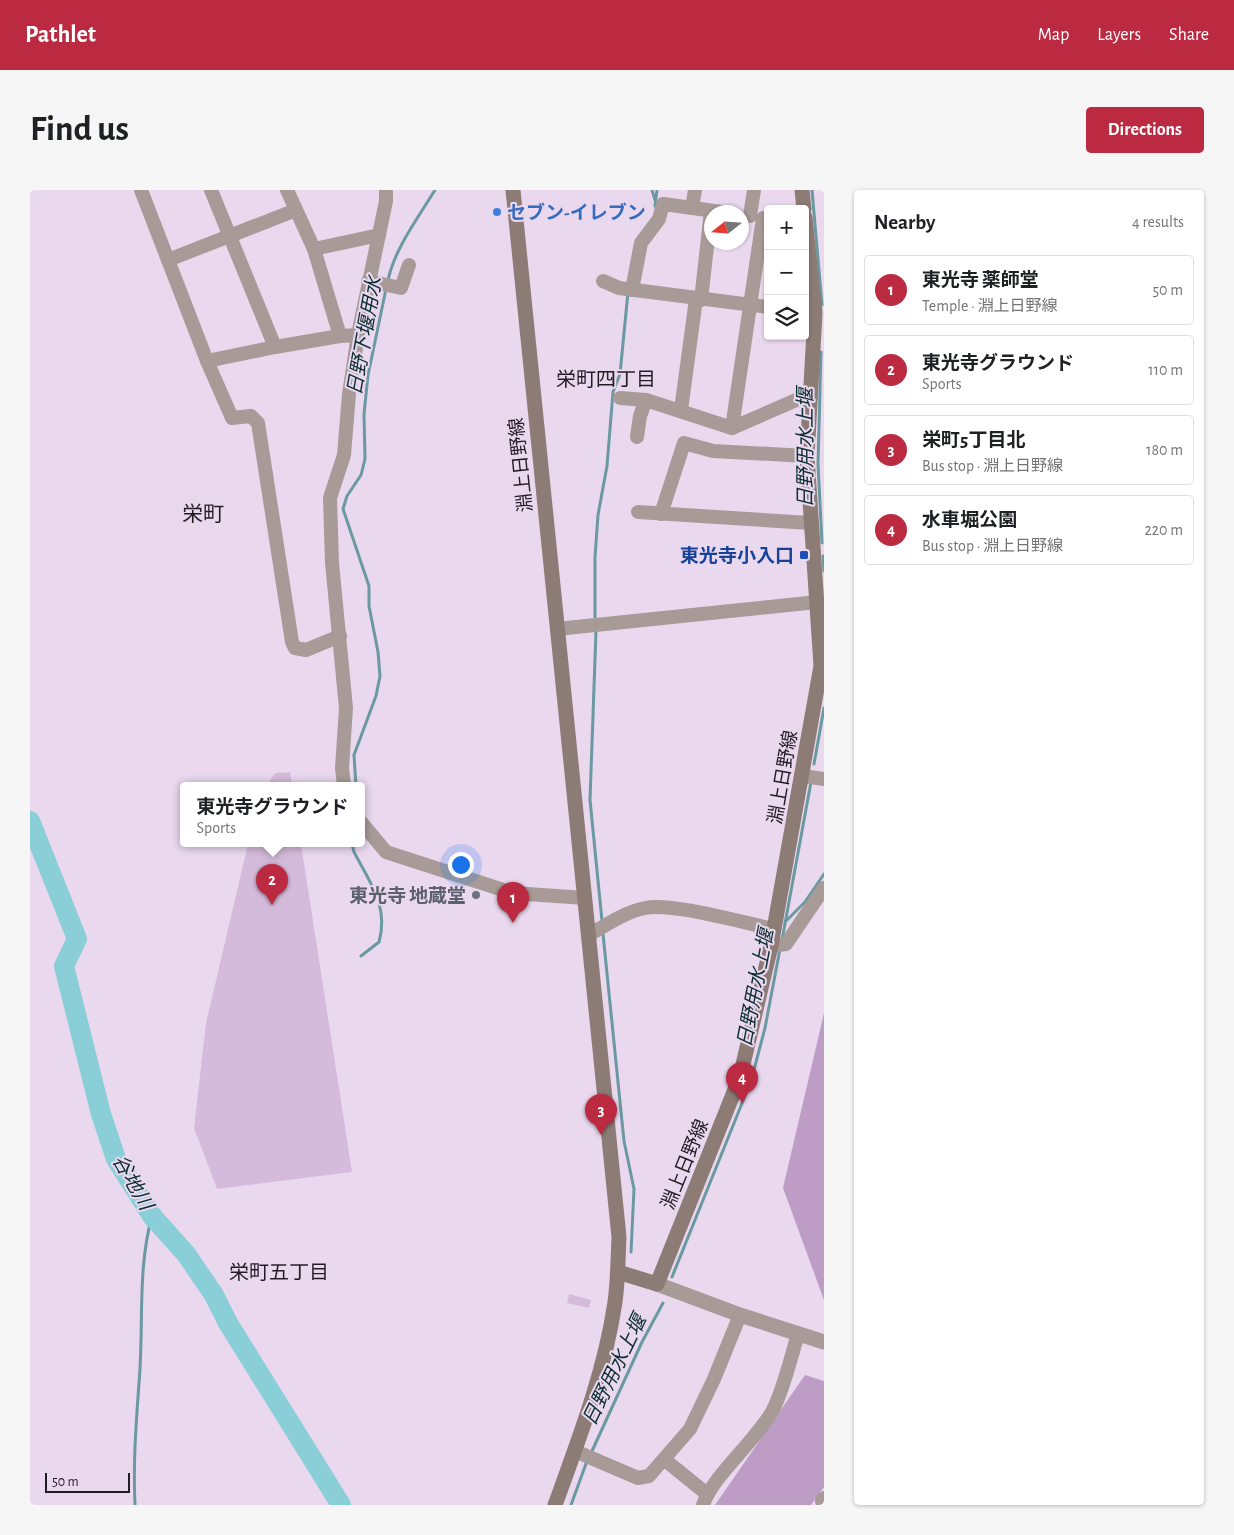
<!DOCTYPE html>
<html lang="en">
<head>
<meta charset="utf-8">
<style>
  body { margin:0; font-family:"Alegreya Sans","Noto Sans JP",sans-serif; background:#f6f6f6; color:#202124 }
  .controls { position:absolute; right:15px; top:15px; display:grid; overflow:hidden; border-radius:5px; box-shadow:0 1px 4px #0004 }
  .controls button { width:45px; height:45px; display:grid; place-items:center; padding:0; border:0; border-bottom:1px solid #e0e0e0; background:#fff; color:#202124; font:25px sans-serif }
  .compass { position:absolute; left:674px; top:15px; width:45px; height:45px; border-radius:50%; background:#fff; box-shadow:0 1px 4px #0004; rotate:253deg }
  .scale { position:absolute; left:15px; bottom:12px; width:85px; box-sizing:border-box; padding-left:5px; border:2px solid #231c24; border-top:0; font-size:14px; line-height:18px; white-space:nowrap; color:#231c24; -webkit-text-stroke:4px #ead8ef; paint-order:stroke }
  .you { position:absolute; left:430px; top:674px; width:18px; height:18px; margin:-12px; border:4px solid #fff; border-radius:50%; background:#1a73e8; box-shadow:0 0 0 8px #1a73e833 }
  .badge { display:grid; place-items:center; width:32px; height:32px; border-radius:50%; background:#bb2a41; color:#fff; font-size:16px; font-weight:700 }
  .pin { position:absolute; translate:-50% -41px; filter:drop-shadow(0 1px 2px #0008) }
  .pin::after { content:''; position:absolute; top:26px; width:18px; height:15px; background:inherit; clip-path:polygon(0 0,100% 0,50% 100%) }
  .popup { position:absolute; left:150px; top:592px; width:185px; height:65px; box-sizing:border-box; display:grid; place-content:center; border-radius:5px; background:#fff; filter:drop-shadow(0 1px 4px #0005); font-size:16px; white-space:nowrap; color:#757577 }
  .popup b { font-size:19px; color:#202124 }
  .popup::after { content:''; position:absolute; left:50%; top:100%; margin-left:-10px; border:10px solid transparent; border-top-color:#fff }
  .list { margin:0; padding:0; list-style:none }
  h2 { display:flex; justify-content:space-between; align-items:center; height:65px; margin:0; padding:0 20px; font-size:21px }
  h2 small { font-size:16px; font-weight:400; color:#757577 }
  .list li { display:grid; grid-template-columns:32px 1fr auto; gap:15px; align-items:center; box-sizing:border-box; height:70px; margin:0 10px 10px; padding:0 10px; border:1px solid #e0e0e0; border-radius:5px }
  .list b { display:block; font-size:19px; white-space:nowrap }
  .list p { margin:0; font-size:16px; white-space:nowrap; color:#757577 }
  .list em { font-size:16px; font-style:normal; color:#757577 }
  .icon { flex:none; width:28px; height:28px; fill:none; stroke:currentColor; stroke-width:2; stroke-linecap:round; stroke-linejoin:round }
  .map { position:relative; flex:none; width:794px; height:1315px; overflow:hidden; border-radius:5px }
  header { display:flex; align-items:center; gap:30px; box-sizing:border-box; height:70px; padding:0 25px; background:#bb2a41; color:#fff }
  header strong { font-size:24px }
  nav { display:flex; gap:28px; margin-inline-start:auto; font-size:18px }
  .intro { display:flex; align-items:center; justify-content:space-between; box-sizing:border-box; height:120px; padding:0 30px }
  h1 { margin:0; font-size:35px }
  .button { padding:12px 22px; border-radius:5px; background:#bb2a41; color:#fff; font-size:18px; font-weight:700 }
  main { display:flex; gap:30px; padding:0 30px }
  aside { flex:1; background:#fff; border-radius:5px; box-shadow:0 1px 4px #0004 }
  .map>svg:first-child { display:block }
</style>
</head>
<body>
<header>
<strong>Pathlet</strong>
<nav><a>Map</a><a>Layers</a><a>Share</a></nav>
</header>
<div class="intro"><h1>Find us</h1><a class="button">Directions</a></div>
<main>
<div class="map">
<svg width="794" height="1315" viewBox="0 0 794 1315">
  <rect width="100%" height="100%" fill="#ead8ef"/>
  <g fill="#d5bbdb">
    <path d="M260,582L262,596H237L245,583Z"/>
    <path d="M218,654H271L322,982L187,999L164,938L176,833Z"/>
    <path d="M539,1104L561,1110L559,1118L537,1113Z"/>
  </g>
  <g fill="#bd9cc6">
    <path d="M794,823V1110L753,998Z"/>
    <path d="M775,1185L794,1191V1297L781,1315H685Z"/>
  </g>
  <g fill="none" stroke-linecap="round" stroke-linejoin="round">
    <g stroke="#6b99a1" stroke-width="3">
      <path d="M622,0L626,13"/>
      <path d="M782,0L792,115"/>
      <path d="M625,16L627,0"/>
      <path d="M358,90C365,58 388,28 405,0"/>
      <path d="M791,162L788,274L792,353"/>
      <path d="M793,366L794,381"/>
      <path d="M565,430V367L568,325L577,276L583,202L590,184L598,102"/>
      <path d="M566,441L560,610L572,731"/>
      <path d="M784,574L794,518"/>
      <path d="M326,596L324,565L346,506L350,486L348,462L339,416V396L313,319L317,306L331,285L335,269L334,224L338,185L356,99"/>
      <path d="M322,654L324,662C340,693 359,716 349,752L331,766"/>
      <path d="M755,732L775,712L794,684"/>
      <path d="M573,744L594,951L604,999L601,1062"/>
      <path d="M752,750L781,592"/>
      <path d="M642,1087L721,891L735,838L750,759"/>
      <path d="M562,1261L612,1152L633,1113"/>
      <path d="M105,1315C103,1272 106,1235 109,1193C114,1137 107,1080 122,1026"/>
      <path d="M541,1315L557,1271"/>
    </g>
    <path stroke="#8acfd7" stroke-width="20" d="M0,631L47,749L34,776L71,924L86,969L122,1026L156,1064L184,1105L198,1133L311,1315"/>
    <g stroke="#a89b97" stroke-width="14">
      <path d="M111,0L177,171L202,228L221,226L228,233L262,452L265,458L276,460L310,446"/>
      <path d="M181,0L245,157L310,146"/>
      <path d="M257,0L284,59L310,146L328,145L319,204L314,265L300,308L302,373L316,518L312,578L314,596"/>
      <path d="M662,18L665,0"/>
      <path d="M720,26L724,0"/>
      <path d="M284,59L349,45"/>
      <path d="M138,70L266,20"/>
      <path d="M338,91L371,98L379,75"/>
      <path d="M573,91L589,98L738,117"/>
      <path d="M602,100L611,53L629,29L633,14L692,22"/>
      <path d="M671,110L681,21"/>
      <path d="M328,145L356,11V0"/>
      <path d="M177,171L245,157"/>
      <path d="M590,208L616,210L702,238L780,204"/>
      <path d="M651,220L666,109"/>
      <path d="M702,238L733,28"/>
      <path d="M607,247L610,226L616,210"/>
      <path d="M608,322L780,333"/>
      <path d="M631,324L654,253L683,261L777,266"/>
      <path d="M527,439L787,412"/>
      <path d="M773,586L794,589"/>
      <path d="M331,632L356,662L483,703L555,708"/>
      <path d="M559,745C576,735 595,722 615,718C641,712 714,733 744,739"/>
      <path d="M741,756L756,754L794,698"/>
      <path d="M545,1261L608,1288L619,1286L660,1239L684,1189L710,1125"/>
      <path d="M635,1270L677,1304"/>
      <path d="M794,1308L792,1311L794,1314"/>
      <path d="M673,1315C683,1285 726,1251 743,1220C754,1198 761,1167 768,1144"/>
    </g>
    <path stroke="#a89b97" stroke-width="15" d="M627,1094L710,1125L794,1152"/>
    <g stroke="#8d7b75" stroke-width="15">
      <path d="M483,0L589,1047C588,1068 588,1090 585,1112C575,1181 549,1249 525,1315"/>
      <path d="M772,0L774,19"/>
      <path d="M588,1082L627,1094L710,887L741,756L791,476L777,266L785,123L775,27"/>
    </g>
  </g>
  <circle fill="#3f7fe0" stroke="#ead8ef" stroke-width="2" cx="467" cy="22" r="5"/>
  <rect fill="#1a4fb4" stroke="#ead8ef" stroke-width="2" x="769" y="360" width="10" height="10" rx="2.5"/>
  <circle fill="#6b7280" stroke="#ead8ef" stroke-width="2" cx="446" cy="705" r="5"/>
  <g text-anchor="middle" stroke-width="4" stroke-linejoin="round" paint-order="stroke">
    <g font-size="19" font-weight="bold" fill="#366cbe" stroke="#ead8ef" text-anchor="start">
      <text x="477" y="29">セブン-イレブン</text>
    </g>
    <g font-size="19" fill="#231c24" stroke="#ead8ef">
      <text transform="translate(490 275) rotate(-96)" y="7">淵上日野線</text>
      <text transform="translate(752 587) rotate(-80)" y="7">淵上日野線</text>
      <text transform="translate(654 974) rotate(-68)" y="7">淵上日野線</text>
    </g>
    <g font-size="19" font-weight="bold" fill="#164399" stroke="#ead8ef" text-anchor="end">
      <text x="764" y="372">東光寺小入口</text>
    </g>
    <g font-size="19" font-weight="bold" fill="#5b616d" stroke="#ead8ef" text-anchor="end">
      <text x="436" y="712">東光寺 地蔵堂</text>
    </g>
    <g font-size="20" font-style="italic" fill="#0c2f33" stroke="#ead8ef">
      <text transform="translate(334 146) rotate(-80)" y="7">日野下堰用水</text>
      <text transform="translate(775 258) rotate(-90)" y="7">日野用水上堰</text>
      <text transform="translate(725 798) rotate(-79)" y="7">日野用水上堰</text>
      <text transform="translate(103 992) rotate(60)" y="7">谷地川</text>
      <text transform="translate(584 1180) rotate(-64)" y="7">日野用水上堰</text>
    </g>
    <g font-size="20" fill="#231c24" stroke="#ead8ef">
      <text x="576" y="196">栄町四丁目</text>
      <text x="249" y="1089">栄町五丁目</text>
    </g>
    <g font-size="21" fill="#231c24" stroke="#ead8ef">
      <text x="173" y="331">栄町</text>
    </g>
  </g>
</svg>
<div class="controls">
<button>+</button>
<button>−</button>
<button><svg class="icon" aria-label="layers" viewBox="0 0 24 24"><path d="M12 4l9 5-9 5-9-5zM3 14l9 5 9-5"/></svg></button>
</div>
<svg class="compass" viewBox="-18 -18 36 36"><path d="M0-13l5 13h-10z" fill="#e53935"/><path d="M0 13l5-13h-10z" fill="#757577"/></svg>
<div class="scale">50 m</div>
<div class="you"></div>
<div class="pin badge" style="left:483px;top:733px">1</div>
<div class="pin badge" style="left:242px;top:715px">2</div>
<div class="popup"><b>東光寺グラウンド</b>Sports</div>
<div class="pin badge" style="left:571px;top:945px">3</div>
<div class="pin badge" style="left:712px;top:913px">4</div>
</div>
<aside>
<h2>Nearby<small>4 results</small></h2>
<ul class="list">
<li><span class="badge">1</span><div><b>東光寺 薬師堂</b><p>Temple · 淵上日野線</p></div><em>50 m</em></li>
<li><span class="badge">2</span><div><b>東光寺グラウンド</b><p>Sports</p></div><em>110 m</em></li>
<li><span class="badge">3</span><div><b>栄町5丁目北</b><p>Bus stop · 淵上日野線</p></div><em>180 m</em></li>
<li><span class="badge">4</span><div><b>水車堀公園</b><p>Bus stop · 淵上日野線</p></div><em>220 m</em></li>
</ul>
</aside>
</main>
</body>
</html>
